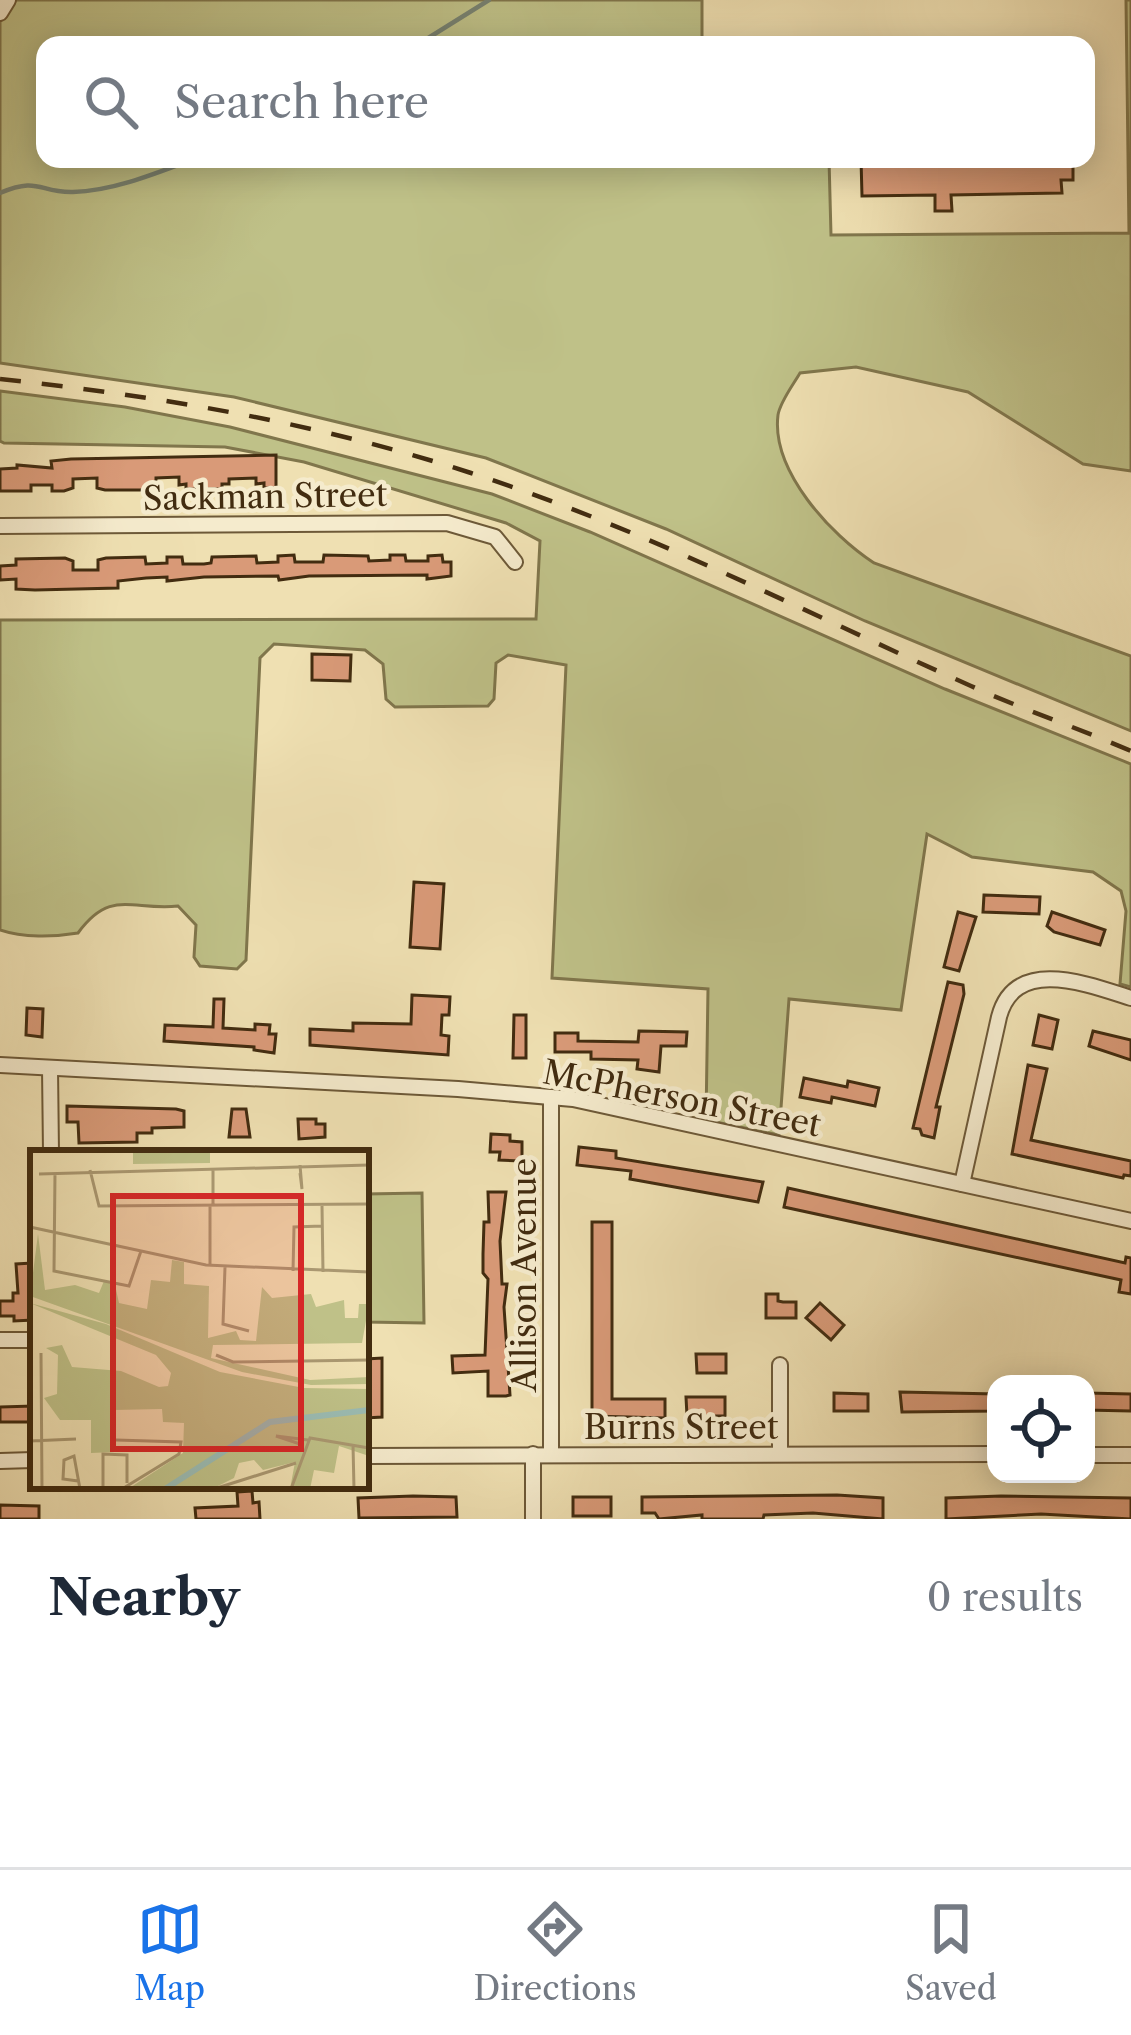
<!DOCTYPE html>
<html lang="en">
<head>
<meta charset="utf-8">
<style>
  body { margin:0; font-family:"Libre Caslon Text",serif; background:#f2f2f3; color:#1f2937 }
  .controls { position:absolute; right:36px; bottom:36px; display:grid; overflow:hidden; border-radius:24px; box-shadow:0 6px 30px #0003 }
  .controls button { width:108px; height:108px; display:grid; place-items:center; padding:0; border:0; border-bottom:3px solid #e0e1e3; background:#fff; color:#1f2937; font:60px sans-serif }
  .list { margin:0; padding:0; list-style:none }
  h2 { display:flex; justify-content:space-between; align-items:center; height:156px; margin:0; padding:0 48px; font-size:51px }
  h2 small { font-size:39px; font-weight:400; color:#747a83 }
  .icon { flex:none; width:66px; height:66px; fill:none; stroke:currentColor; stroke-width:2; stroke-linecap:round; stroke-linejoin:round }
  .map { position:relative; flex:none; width:1131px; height:1519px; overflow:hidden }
  .search { position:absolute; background:#fff; box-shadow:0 6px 30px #0003; left:36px; right:36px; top:36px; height:132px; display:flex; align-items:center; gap:30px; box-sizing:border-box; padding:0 42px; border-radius:24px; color:#747a83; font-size:45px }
  .sheet { height:348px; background:#fff }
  nav { display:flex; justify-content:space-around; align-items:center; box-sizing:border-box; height:168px; border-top:3px solid #e0e1e3; background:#fff; font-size:33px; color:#747a83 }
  nav a { display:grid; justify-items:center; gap:6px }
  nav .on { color:#1a73e8 }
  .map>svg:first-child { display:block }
</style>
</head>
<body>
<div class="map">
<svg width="1131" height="1519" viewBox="0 0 1131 1519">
  <rect width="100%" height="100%" fill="#efe0b2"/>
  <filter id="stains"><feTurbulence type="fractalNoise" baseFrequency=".00167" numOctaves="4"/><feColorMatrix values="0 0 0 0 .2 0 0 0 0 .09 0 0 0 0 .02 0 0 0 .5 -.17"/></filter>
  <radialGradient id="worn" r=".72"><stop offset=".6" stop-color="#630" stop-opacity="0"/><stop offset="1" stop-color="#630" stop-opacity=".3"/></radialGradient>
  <g fill="#bfc188" stroke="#80764c" stroke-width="3">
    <path d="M0,0H702V45H45V159H829L831,235L1129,233L1126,0H1131V471L1083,464L968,392L856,367L800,373C793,385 780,402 778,415C771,471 831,535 874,563L1131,656V731L865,621L666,529L486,458L234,397L0,363Z"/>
    <path d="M0,391L125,407L230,427L492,494L590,532L945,689L1131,764V987L1120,984L1126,911L1121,891L1093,872L972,857L927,834L901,1010L789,999L779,1135L706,1120L708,989L552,978L566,665L508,655L496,663L494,699L488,706L395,707L386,699L383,664L365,650L274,644L260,658L246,960L237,969L200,966L194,957L196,925L178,906C132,911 111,888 78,933C54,937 23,938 0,930V620L536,619L540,541L506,523L304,462L225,447L4,443L0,441Z"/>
    <path d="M422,1193L424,1323L366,1322V1194Z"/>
  </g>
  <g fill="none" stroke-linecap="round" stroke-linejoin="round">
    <g stroke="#778272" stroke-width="4.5">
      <path d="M417,45L489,0"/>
      <path d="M0,193C39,176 39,193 73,192C113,191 157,173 194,159"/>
    </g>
  </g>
  <g fill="#d99a78" stroke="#422c10" stroke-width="3">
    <path d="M861,159H1073V180H1061L1062,193L951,195L952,211H935V195L862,196Z"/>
    <path d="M276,455V488H264V483L256,484V478L229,479V484H222V489H186V484L179,485V477L156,478V490H105L97,488V478L73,479V488L64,491H52V485H31V491H0V469L17,468V465L52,468L51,461L71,459Z"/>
    <path d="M294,555L295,562H323L324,555L368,556L369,561L390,560V555H405L406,561H428V556L442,555L443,562H451V576L427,579V575L309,576L279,580L278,576L204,577L167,581V577L146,578L118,581V588L35,590L16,589V579L0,580V566L16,565V559L65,558L73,561V570H98V560L106,558L145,557L146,564L167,563V557H182L183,564H204L211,563L212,557L256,556L257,563L278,562V556Z"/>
    <path d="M312,654L351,655L350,681L312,680Z"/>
    <path d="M414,882L444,884L440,949L410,947Z"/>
    <path d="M984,895L1040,897L1039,914L983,912Z"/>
    <path d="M958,912L976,917L959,971L944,967Z"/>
    <path d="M1052,912L1105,930L1100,945L1054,932L1047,926Z"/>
    <path d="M948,982L963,985L964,994L936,1107H940L934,1138L922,1135L920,1129L913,1128Z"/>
    <path d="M412,995L450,997L449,1015H442L441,1035L449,1036L448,1055L310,1045V1029L353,1031V1023L411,1024Z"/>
    <path d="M214,999H224L223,1028L255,1030V1024L270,1025L269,1034H276L274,1053L254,1050V1047L164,1041L165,1025L213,1027Z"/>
    <path d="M27,1008L43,1009L42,1037L26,1035Z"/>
    <path d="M514,1015H526V1058H513Z"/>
    <path d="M1039,1015L1058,1020L1052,1049L1033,1045Z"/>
    <path d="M639,1031L687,1032L686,1046H661L659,1072L637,1069L638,1060L591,1059V1052H555V1033H578V1041L638,1042Z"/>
    <path d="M1093,1031L1131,1040V1060L1089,1046Z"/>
    <path d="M1028,1065L1047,1069L1031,1140L1131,1161V1176L1124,1175L1123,1178L1012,1154Z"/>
    <path d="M804,1078L847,1087L848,1081L879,1088L875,1106L832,1097L831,1103L800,1097Z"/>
    <path d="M67,1106L176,1109L184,1111V1127L152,1128V1133H137V1142L79,1143L78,1122H67Z"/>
    <path d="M232,1109H246L250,1137H229Z"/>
    <path d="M298,1119H316V1124H325V1137L299,1139Z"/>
    <path d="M491,1134L510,1135V1141L522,1142V1161L499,1160L500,1152H490Z"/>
    <path d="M579,1147L616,1151V1158L763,1182L758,1202L630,1179L631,1171L577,1165Z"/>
    <path d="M788,1188L1125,1263L1126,1257L1131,1258V1294L1119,1292L1121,1280L784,1207Z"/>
    <path d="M488,1192H506L500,1241L502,1284H507L504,1307L510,1395L506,1396H488V1371L453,1373L452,1356L485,1355L488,1279L483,1273V1254L484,1222H489Z"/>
    <path d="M592,1222H612V1399H665V1418L592,1416Z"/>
    <path d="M32,1263L33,1320L14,1321V1316H0V1301H13V1293H18L16,1264Z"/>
    <path d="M766,1294H778V1301L783,1302H796V1318H766Z"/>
    <path d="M820,1303L844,1325L831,1340L806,1318Z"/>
    <path d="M696,1354H726V1373H697Z"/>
    <path d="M382,1358V1417L366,1418V1359Z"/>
    <path d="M900,1392L996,1394V1411L902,1412Z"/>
    <path d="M834,1393L868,1394V1411H834Z"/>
    <path d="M1086,1393L1131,1394V1411L1086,1410Z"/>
    <path d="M686,1397H725V1416H687Z"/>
    <path d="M33,1406V1422H0V1407Z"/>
    <path d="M252,1491L253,1503L259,1502L260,1519H196L195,1508L238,1506L237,1492Z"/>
    <path d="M837,1495L883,1498V1519L813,1513L764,1515L763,1519H702V1515L659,1519L655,1513H642V1497Z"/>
    <path d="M413,1496L456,1497L457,1517L359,1518L358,1498Z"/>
    <path d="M1001,1496L1131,1498V1519L1041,1514L946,1519V1498Z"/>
    <rect x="573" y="1497" width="38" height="19"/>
    <path d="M0,1505L39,1506V1519H0Z"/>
  </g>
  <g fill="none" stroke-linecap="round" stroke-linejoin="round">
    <g stroke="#6d5938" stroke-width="18">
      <g id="minor">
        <path d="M0,13L8,0"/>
        <path d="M0,526L447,523L495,537L515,562"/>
        <path d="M0,1065L458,1089L573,1099L1131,1221"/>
        <path d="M50,1068L51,1153"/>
        <path d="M962,1184L999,1017C1015,956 1087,984 1131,998"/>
        <path d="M0,1340H33"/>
        <path d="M533,1454V1519"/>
        <path d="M551,1454V1097"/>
        <path d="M780,1454V1365"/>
        <path d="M1086,1455H1131"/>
        <path d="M366,1456L996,1454"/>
        <path d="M0,1461L33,1460"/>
      </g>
    </g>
    <use href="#minor" stroke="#f5ebcd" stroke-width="14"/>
    <path stroke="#422c10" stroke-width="4.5" stroke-dasharray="21 21" stroke-linecap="butt" d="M0,379C159,396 318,423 471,473C644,529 805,612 971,686C1024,710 1078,728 1131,751"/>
  </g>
  <g text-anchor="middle" stroke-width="9" stroke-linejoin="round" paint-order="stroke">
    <g font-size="33" fill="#422c10" stroke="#f5ebcd">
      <text transform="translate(265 496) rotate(-1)" y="12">Sackman Street</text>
      <text transform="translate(682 1098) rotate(11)" y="12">McPherson Street</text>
      <text transform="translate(524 1275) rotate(-90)" y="12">Allison Avenue</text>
      <text x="681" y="1439">Burns Street</text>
    </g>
  </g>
  <g transform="translate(30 1150)">
    <rect width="339" height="339" fill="#efe0b2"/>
    <path d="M103,0H180V13L103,14ZM8,84L15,140L45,135L69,143L74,131L85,135L89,153L117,159L121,130L140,132L142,110L154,112V134L179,136L178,188L206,181L210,190L226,191L232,137L242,148L281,144L286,157L314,150L315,168H328L329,154H339L332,193L183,195L181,208L280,230L339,227V234L281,235L212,222L0,146ZM0,153L76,174L190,222L274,238L339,239V306L309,296L304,323L284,320L280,339H260L265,312L233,320L224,310L209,313L204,328L182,339H98L153,303L154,273L133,272L132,259L84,260V302L61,303V270H30L14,248L27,244L28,205L16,198L32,195L42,217L91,221L129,237L138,236L141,223L126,205Z" fill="#bfc188"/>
    <path fill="none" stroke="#9bbcb3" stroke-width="6" d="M135,339L240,272L339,260"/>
    <path fill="none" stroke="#aa9871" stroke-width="3" d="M183,18V56M60,20L69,56L339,54M25,23L24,121L99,136L111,101M270,23L272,39L270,15M9,24L339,15M292,55L293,122M0,77L176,115L339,122M180,116V56M195,117L193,174L219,181M263,121L264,77L292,76M11,203L12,339M186,205L203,212L339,210M86,290L151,292L149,304L92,339M0,291L46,289M270,294L246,286L278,290M323,295L324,339M48,331L33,329L34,310L44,306L50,339M73,339V304L97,305V333M184,339L266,313M261,339L280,288L339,298"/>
    <path fill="#d62828" fill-opacity="0.15" stroke="#d62828" stroke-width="6" d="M83,46H271V299H83Z"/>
    <rect width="339" height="339" fill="none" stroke="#422c10" stroke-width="6"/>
  </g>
  <rect width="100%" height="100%" filter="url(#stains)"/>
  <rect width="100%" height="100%" fill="url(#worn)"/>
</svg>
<div class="controls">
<button><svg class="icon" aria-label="locate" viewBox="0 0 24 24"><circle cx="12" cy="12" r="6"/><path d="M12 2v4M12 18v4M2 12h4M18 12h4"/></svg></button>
</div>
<div class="search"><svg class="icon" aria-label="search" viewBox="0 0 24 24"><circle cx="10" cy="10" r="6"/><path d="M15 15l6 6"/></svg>Search here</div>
</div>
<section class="sheet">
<h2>Nearby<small>0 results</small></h2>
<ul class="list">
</ul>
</section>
<nav>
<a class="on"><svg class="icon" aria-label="map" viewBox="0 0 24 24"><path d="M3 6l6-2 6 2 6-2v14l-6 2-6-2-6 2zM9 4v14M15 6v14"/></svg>Map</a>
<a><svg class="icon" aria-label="directions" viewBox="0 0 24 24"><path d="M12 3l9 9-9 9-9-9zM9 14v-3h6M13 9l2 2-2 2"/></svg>Directions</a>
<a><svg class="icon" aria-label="saved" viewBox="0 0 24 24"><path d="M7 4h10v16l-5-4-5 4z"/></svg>Saved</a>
</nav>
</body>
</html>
